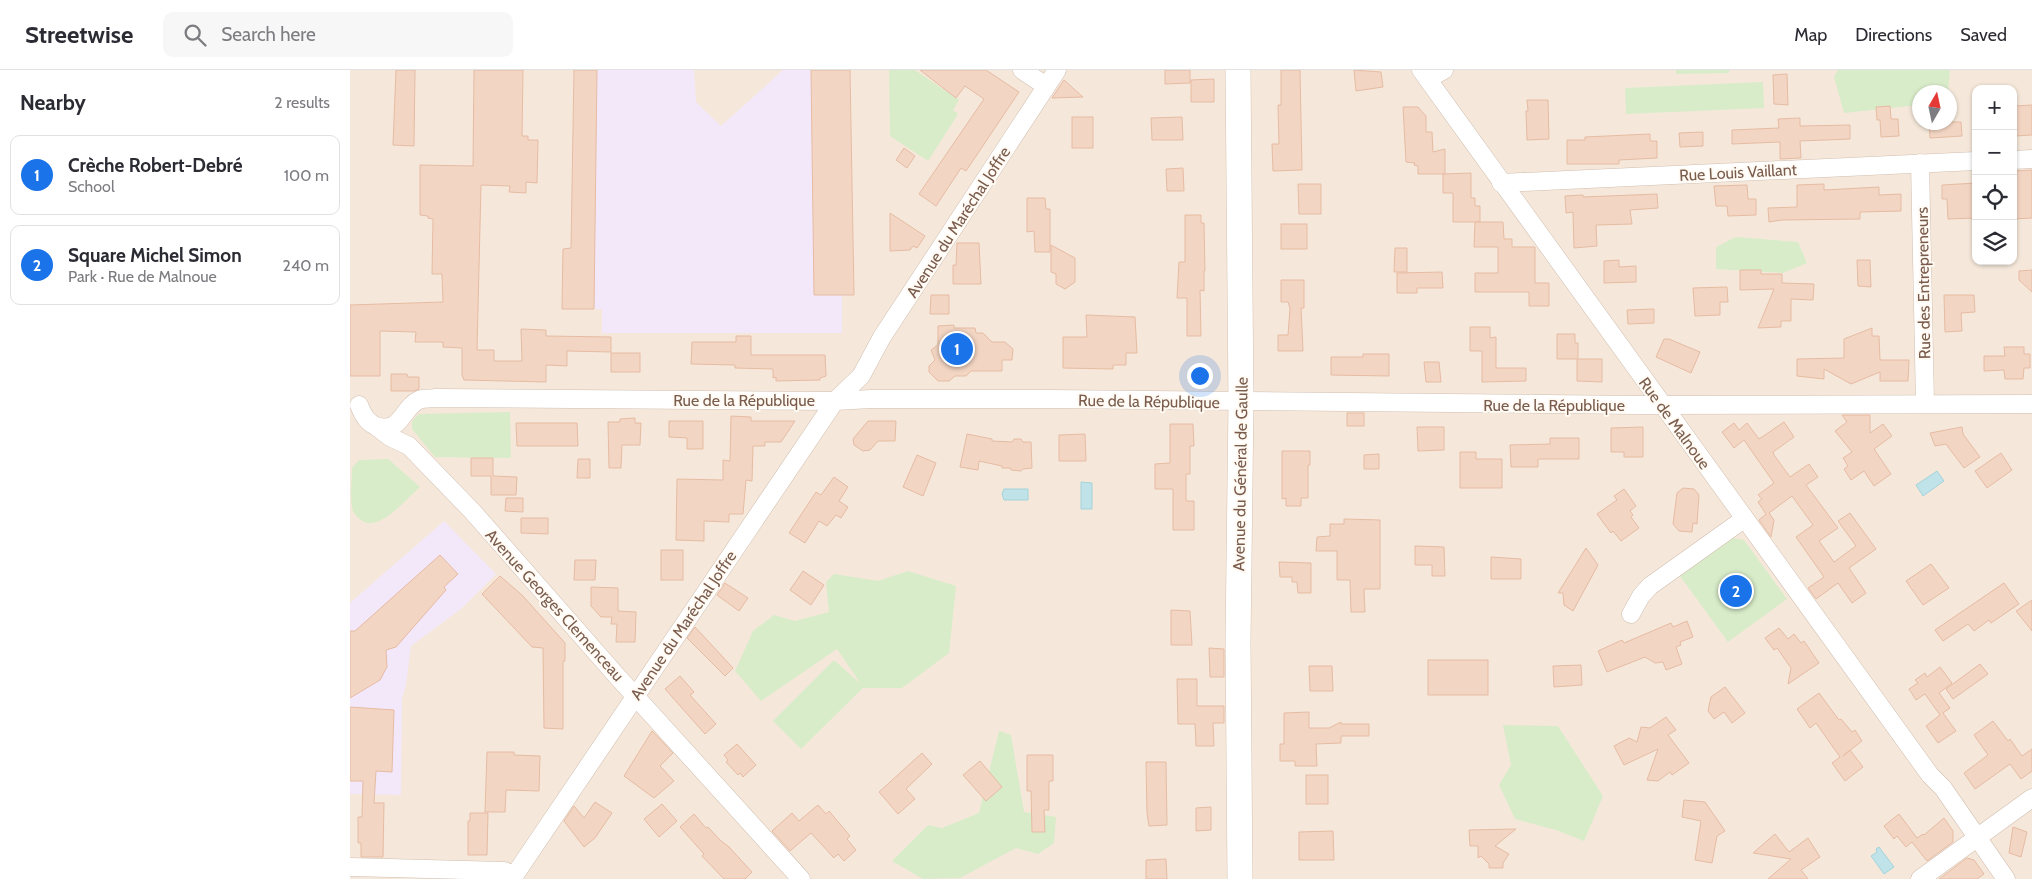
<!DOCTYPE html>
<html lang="en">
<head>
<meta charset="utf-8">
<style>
  body { margin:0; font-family:Cabin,sans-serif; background:#f7f7f7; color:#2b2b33 }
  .controls { position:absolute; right:15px; top:15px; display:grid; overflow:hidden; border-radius:10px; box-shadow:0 1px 4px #0004 }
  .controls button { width:45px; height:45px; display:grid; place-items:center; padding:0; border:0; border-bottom:1px solid #e1e1e2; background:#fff; color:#2b2b33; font:25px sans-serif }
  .compass { position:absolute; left:1562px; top:15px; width:45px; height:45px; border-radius:50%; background:#fff; box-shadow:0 1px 4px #0004; rotate:9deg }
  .you { position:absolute; left:849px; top:305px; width:18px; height:18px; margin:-12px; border:4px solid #fff; border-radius:50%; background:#1a73e8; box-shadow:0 0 0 8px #1a73e833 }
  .badge { display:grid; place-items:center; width:32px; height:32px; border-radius:50%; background:#1a73e8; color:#fff; font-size:16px; font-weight:700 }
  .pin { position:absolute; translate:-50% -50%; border:2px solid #fff; box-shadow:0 1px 5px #0006 }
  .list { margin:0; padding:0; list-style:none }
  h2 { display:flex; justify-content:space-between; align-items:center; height:65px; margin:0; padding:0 20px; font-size:21px }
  h2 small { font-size:16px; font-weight:400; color:#7c7c81 }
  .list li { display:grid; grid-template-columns:32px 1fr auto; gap:15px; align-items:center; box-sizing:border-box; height:80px; margin:0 10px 10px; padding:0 10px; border:1px solid #e1e1e2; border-radius:10px }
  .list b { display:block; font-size:19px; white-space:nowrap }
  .list p { margin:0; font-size:16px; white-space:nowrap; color:#7c7c81 }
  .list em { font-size:16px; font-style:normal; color:#7c7c81 }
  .icon { flex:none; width:28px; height:28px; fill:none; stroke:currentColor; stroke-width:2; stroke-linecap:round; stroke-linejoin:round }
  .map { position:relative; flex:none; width:1682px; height:809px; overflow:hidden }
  header { display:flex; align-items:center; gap:30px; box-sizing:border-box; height:70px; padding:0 25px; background:#fff; border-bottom:1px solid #e1e1e2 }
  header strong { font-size:24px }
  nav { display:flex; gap:28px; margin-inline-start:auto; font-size:18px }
  .search { width:350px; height:45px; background:#f7f7f7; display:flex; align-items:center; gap:12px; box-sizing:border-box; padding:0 18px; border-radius:10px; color:#7c7c81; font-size:19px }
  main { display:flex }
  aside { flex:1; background:#fff }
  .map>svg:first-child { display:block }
</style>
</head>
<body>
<header>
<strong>Streetwise</strong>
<div class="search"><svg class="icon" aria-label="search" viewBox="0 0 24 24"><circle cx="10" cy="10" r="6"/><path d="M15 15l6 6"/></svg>Search here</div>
<nav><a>Map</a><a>Directions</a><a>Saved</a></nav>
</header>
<main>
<aside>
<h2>Nearby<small>2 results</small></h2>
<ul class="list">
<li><span class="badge">1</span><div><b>Crèche Robert-Debré</b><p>School</p></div><em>100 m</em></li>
<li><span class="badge">2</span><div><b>Square Michel Simon</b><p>Park · Rue de Malnoue</p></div><em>240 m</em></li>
</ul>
</aside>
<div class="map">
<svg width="1682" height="809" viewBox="0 0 1682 809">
  <rect width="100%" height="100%" fill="#fdf6ec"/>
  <path fill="#f5e8da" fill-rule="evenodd" d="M0,0H1682V809H0ZM1626,19H1663V191H1626ZM1570,22H1600V52H1570Z"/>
  <g fill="#f3e8fa">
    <path d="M224,0H344L346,32L371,56L433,0H500L504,225L492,226V263H252V239H212L213,179L221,178Z"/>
    <path d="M94,451L146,504L112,538L61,576L56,614L52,629L51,725L0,724V533Z"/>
  </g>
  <g fill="#d8ecc9">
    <path d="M539,0H565L609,30L603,40L608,44L578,91L540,66Z"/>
    <path d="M1326,0H1379V3L1326,4Z"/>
    <path d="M1488,0H1600L1598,22H1570L1569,35L1494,43L1484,7Z"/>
    <path d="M1413,12L1414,38L1276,44L1275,18Z"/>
    <path d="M1386,167L1448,172L1457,193L1433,203L1366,199V177Z"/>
    <path d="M160,342L161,388L85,387L62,359V351L69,344Z"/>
    <path d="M38,389L70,417C57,428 28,464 11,450C6,446 3,443 2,437C0,425 2,410 2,398L9,390Z"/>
    <path d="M1383,468L1394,470L1437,529L1378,572L1330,506Z"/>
    <path d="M558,501L606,516L599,583L552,618H513L451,679L423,651L484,590L511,614L487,579L411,631L385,601L403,561L424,545L445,551L479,542L476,512L484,504L528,511Z"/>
    <path d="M1153,655L1208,656L1253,726L1234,771L1206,760L1165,749L1149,715L1161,695Z"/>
    <path d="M649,661L661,665L674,742L706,747L704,773L688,784L666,778L610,808L573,809L542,791L578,755L592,758L629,743Z"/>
  </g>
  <g fill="#bfe3e8" stroke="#a5d3da">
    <path d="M1587,401L1594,411L1573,426L1566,415Z"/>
    <path d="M731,412L742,413V439H731Z"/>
    <path d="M654,419H678V430H654L652,424Z"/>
    <path d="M1529,777L1544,797L1534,804L1521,786L1527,782L1526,779Z"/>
  </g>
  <g fill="#f3d5c3" stroke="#e6bba3">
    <path d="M46,0H65L64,76L43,75Z"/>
    <path d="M124,0H173L172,66H178V70H188L187,113L176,112V123L159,122L160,116L131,115L127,280H144V291H172L171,259L196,260V266L261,267V282L217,281V296L196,295V312L114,310L112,305V278L93,277V272H65L66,262L30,261V306H0V235L93,232L92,204H82L83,149L78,148V146L70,145V95L123,96Z"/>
    <path d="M224,0H247L244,239H212L213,179L221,178Z"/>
    <path d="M461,0H500L504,225H464Z"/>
    <path d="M570,0H636L669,22L616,101L611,98L586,136L569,124L634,29L615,16L606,28Z"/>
    <path d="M815,0H840V13L815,14Z"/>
    <path d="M931,0H950L952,100L923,101L922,74H929L928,35H931Z"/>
    <path d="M1004,0L1031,2L1033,17L1006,21Z"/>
    <path d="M1437,4L1438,35L1424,34L1423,5Z"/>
    <path d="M864,9V32H841V10Z"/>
    <path d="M714,10L733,27L702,28Z"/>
    <path d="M1177,30H1198L1199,69L1177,70L1176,41H1178Z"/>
    <path d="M1682,35V65L1665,66L1664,36Z"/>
    <path d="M1540,36L1541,49H1548L1549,66L1531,67L1530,50H1527L1526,37Z"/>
    <path d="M1053,37H1068L1076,46V62H1082L1083,82L1095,79V104H1068V96L1064,95L1065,93L1056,92Z"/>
    <rect x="722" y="47" width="21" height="31"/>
    <path d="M832,47L833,70H802L801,48Z"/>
    <path d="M1450,48V56L1500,55V69L1450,71L1451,88L1430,89V72L1382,74V60L1429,58L1428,49Z"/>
    <path d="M1579,52H1611L1612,66L1580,68Z"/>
    <path d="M1353,62V76L1330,77L1329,63Z"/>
    <path d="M1300,64V71H1307V88L1269,90V94H1217V70H1235V67Z"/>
    <path d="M554,78L565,86L557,98L546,90Z"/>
    <path d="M833,98L834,121H817L816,99Z"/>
    <path d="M1682,100V148L1663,149L1664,101Z"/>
    <path d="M1121,103V128H1125V136H1130V152H1103V123H1093V104Z"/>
    <path d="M1626,113V148L1598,149L1597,129H1592V115Z"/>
    <path d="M948,114H971V144H949Z"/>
    <path d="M1474,114V120L1529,117V125L1551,124V141L1510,142V149L1432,150L1419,152L1418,138L1447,137V115Z"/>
    <path d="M1397,115L1398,129H1406V145L1378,146L1377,136H1366L1364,116Z"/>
    <path d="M1307,124L1308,138L1280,140L1282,154L1246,155L1247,176L1224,178L1223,142L1216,143L1215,126L1233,125V127Z"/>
    <path d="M677,128H695L696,139H700V182H685L684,161L677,162Z"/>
    <path d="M540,143L575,166L567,178L563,176L560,180L540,181Z"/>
    <path d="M835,145H851V153H854L855,201H854V221L850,220L851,266H837V228H827L829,192H835Z"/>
    <path d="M1125,152H1153L1154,169H1162V177H1185V213H1199V236H1179V222H1125V203H1148V177H1124Z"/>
    <rect x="931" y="154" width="26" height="25"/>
    <path d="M607,173H629L631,214H603V195H606Z"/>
    <path d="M701,175L725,188V212L715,219L706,214V204L701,202Z"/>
    <path d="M1045,178H1057V202H1044Z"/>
    <path d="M1269,190V197L1286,196V212L1254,213V191Z"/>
    <path d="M1507,190H1520L1521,217L1508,216Z"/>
    <path d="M1390,200H1411V204H1432V213L1464,214L1463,230L1441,229V251H1431V257L1408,258L1424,219L1390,220Z"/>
    <path d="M1682,200V222L1669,210V201Z"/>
    <path d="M1092,202L1093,218H1067V223H1047V203Z"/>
    <path d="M931,210H954V238H951L953,281H928V265H938L940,238L938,232H931Z"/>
    <path d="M1377,217L1378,232H1370V245L1345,246L1343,218Z"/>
    <path d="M581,225H599V244H580Z"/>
    <path d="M1594,225H1624L1625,242L1611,243L1612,261L1595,262Z"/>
    <path d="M1304,239V253L1278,254L1277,240Z"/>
    <path d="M736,245L785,247L787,283H776V295H763V299L713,298V267H737Z"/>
    <path d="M604,255V258H625L626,263H633L642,272H655L663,279L662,290H652V301H621L616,306H605L599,311H588L579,302V296L585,290L581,280L588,275V256Z"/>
    <path d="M1120,257H1140V268L1146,267V298H1176V311L1132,312V281H1120Z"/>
    <path d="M1522,258V266H1529L1530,290H1559L1558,311H1530V302L1501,314L1474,299V309L1447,306V289L1494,288V269Z"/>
    <path d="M1207,264H1225V273H1228V289H1252V312L1227,311V289H1207Z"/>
    <path d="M386,266H401V285H475L476,306L470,308V310L426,311V307L423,308V299L385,298V295L341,294L342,272H386Z"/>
    <path d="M1314,269H1319L1350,282L1341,303L1306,287Z"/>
    <path d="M1654,277H1674V284H1680V298H1674L1673,309H1655L1654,300L1634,301V286H1655Z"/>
    <rect x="261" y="283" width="29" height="19"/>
    <path d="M1013,284H1039V306L981,305V287H1013Z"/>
    <path d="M1074,292H1089L1091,312H1076Z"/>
    <path d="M41,304H57L58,307H69V319L64,321H41Z"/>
    <rect x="997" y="343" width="17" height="13"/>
    <path d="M1492,345H1520V363L1533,354L1542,366L1524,379L1541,404L1524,416L1514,401L1501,410L1494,399L1498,396L1493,388L1502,382L1485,361L1497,352Z"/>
    <path d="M381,346L401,347V351H445L431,372H415V376H403L402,411L396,410L393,444H379V452L354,451V471L326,470L327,409L373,410V390L380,391Z"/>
    <path d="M285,348V353H291L290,375H272L271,398H259L258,352H270V349Z"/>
    <path d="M319,351H353V379H337V368L319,367Z"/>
    <path d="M518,351H546L545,371H528L520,380L513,381L504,375L503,369Z"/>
    <path d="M1434,352L1444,367L1423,382L1424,385L1440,407L1459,394L1468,407L1456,415L1488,458L1469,471L1484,492L1506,476L1488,451L1500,443L1526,479L1499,498L1516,523L1502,533L1488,513L1466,529L1458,518L1474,507L1446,467L1463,455L1442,426L1419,443L1424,450L1421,467L1409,450L1416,444L1408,432L1412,429L1408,425L1424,413L1394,370L1384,378L1372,362L1384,353L1389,360L1397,353L1409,369Z"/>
    <path d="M166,353H227L228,376H167Z"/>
    <path d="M820,354H843L844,376H840V404H836V431H844V460H823V419H805V394L820,393Z"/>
    <path d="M1067,357H1094V380L1068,381Z"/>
    <path d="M1293,357V387H1274V382H1261V358Z"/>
    <path d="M1612,357L1613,364L1630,387L1614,398L1596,374L1585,376L1580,363Z"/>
    <path d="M617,364L642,369V371L662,372L664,369H671L673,372H681L682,398L673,399L671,401L661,400L660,398H652V396L629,391L628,400L610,397Z"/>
    <path d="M735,364L736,391H709V365Z"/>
    <path d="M1200,368H1229V389H1188V397H1161L1160,375L1200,374Z"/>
    <path d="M932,381H960V395H958V428H951V436H936V428L932,429Z"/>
    <path d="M1110,382H1126V389H1152V418H1110Z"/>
    <path d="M1651,383L1662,400L1637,418L1625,401Z"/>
    <path d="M1029,384V399H1014V385Z"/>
    <path d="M567,385L586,393L573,426L553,417Z"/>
    <path d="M121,388H143V406L167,407L166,425H141V406H121Z"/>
    <path d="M228,389H240V408H227Z"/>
    <path d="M484,407L498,417L489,431L498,437L491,448L486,445L477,456L469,451L455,473L439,463L466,422L471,425Z"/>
    <path d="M1333,418L1344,419L1349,425L1347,454L1343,453L1342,462L1329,461L1323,454L1327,423Z"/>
    <path d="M1274,419L1286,436L1280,441L1283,445L1281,447L1289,458L1271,471L1263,461L1261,463L1247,444L1267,430L1264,426Z"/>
    <path d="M156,428H173V442L155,441Z"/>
    <path d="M171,448H198V464L171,463Z"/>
    <path d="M994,449L1030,450V519H1014L1015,542H1001L1000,510H987V481H966L967,467L980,466V454H994Z"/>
    <path d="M1065,476L1094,477L1095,506H1082V495H1065Z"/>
    <path d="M1236,478L1248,495L1223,541L1214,535L1213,523H1208Z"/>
    <rect x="311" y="480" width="22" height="30"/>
    <path d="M90,485L108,504L94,517L96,520L46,577L36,580L37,597L30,610L0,628V561H5Z"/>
    <path d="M1141,487L1171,489V509H1141Z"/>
    <path d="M225,490H246L245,510H224Z"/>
    <path d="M929,492L961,493V523H948L947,512H942V507H930Z"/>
    <path d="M1581,494L1599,518L1573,535L1556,511Z"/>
    <path d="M453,501L474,515L461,535L440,520Z"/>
    <path d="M150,506L172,525L215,573V591H213V659L194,658L193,578L182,577L132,524Z"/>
    <path d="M375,513L398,528L389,541L367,525Z"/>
    <path d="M1654,513L1669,534L1641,553L1639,550L1624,561L1618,554L1593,571L1585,560Z"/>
    <path d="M241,517L268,518V541L286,542L285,572H266L267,554H261L262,547H251L241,536Z"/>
    <path d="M1682,530V561L1666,541Z"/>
    <path d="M821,540L840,541L842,575H821Z"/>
    <path d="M1337,551L1343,567L1330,572L1331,575L1326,577L1332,594L1316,600L1313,592L1305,593L1295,587L1257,602L1248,581L1272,570L1274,573L1321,553L1323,557Z"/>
    <path d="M345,557L383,598L375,606L337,568Z"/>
    <path d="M1429,558L1438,569L1444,564L1451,573L1454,571L1469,593L1438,614L1441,598L1427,578L1424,580L1415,568Z"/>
    <path d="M859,578L874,579V607H860Z"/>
    <rect x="1078" y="590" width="60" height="35"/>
    <path d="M1630,594L1638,604L1603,629L1596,619Z"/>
    <path d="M1231,595L1232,615L1204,617L1203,596Z"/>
    <path d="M959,596H982L983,621H960Z"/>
    <path d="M1590,597L1602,613L1589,623L1600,638L1593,643L1606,661L1588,673L1576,656L1590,645L1575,624L1566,630L1559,619L1568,613L1565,610L1575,603L1577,607Z"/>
    <path d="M330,606L344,622L340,625L366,654L355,664L315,619Z"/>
    <path d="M827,609H847V636H874V653H863L864,676H846L845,654H828Z"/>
    <path d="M1375,617L1395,643L1382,653L1374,642L1364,649L1358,641L1361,627Z"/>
    <path d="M1469,623L1489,650L1491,649L1502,662L1505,660L1512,671L1493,686L1500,680L1513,697L1495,711L1482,693L1490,687L1466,653L1460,658L1447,639Z"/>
    <path d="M0,637L44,640L42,702L26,701L24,733H34L33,787H11V773H8V747H12L13,711H0Z"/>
    <path d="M959,642V658H979L991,652V654H1019V666H991V673L966,674L967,696H945V691H930V674H934V643Z"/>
    <path d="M1316,647L1326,660L1318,665L1339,693L1322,705L1320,702L1308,711L1297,710L1308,679L1274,695L1264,676L1279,668L1287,672L1291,657L1300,658Z"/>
    <path d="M1643,651L1658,671L1660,669L1672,686L1682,679V701L1671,709L1660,694L1625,719L1614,703L1638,685L1624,665Z"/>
    <path d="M302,661L323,683L310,696L324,711L304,728L274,706Z"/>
    <path d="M387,674L406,695L393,707L390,703L388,705L376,692L378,690L374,685Z"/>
    <path d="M137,682H164V685L190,686L189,721L156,720L155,742H135Z"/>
    <path d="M572,683L582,694L556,719L565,729L548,744L529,722Z"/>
    <path d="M677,685H703V711H699V740H694L695,762H682L681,721H677Z"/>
    <path d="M630,691L652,717L636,731L613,705Z"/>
    <path d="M796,692H816L817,755L799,756L797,743Z"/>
    <rect x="956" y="705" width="22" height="29"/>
    <path d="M1334,730L1355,732L1375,761L1367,766L1362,793L1345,790L1351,751L1332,747Z"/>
    <path d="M245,732L262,743L245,768L234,777L214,751L224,736L234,748Z"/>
    <path d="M312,734L327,751L309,767L294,749Z"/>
    <path d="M468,735L476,744L479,741L500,766L497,769L506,780L494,791L488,784L484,788L461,763L440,781L422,761L442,743L449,751Z"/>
    <path d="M861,737V760L846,761V738Z"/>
    <path d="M120,743H138L137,785H118V751H120Z"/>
    <path d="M344,744L356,758L358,757L370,770L379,777L402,802L395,809H374L352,786L354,784L330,757Z"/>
    <path d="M1549,744L1567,768L1573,764L1574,765L1594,748L1603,761V772L1577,791L1562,772L1556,777L1547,766L1544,769L1534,756Z"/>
    <path d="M1663,757L1677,762L1671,787L1659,783Z"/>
    <path d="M1166,759L1145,776L1159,784L1153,793V798H1139V794L1131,786L1128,788V776H1120L1119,760Z"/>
    <path d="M983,761L984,790H949V762Z"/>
    <path d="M1425,764L1439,782L1458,768L1470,787L1451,800L1458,809H1418L1441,789L1403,783Z"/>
    <path d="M1617,788L1624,790L1634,804L1627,809H1589Z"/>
    <path d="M816,789L817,809H796V790Z"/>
  </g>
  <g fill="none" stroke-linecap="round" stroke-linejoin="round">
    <g stroke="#d1beb0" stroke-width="19">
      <g id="street">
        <path d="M672,0L696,16"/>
        <path d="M1071,0L1580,705L1593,718L1656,809"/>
        <path d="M1078,9L1094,0"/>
        <path d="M1663,90L1682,89"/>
        <path d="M1570,93L1575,333"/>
        <path d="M1151,113L1626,91"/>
        <path d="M9,335C13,345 18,355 30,357C51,362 53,337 69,330C73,328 80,329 85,328L485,331L521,329H701L1288,335L1682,334"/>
        <path d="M27,357L40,367L59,376L123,442L266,605L451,809"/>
        <path d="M1281,544L1291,526L1300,516L1394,449"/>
        <path d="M0,797L154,801L165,805"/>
        <path d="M162,809L485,331L511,306L532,267L707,0"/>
        <path d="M1570,809L1682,728"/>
      </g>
    </g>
    <g stroke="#d6c0b0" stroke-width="26">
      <path id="secondary" d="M888,0L891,332L888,571L890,809"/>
    </g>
    <use href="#street" stroke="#fff" stroke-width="18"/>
    <use href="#secondary" stroke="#fff" stroke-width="25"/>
  </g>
  <g text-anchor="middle" stroke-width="4" stroke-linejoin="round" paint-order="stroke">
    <g font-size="16" fill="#7a5c4d" stroke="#fffaf3">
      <text transform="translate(1388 102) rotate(-3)" y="6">Rue Louis Vaillant</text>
      <text transform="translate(608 152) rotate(-57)" y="6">Avenue du Maréchal Joffre</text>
      <text transform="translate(1573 213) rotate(-91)" y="6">Rue des Entrepreneurs</text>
      <text x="394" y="336">Rue de la République</text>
      <text transform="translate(799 331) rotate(1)" y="6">Rue de la République</text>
      <text x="1204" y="341">Rue de la République</text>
      <text transform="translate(1325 353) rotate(54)" y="6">Rue de Malnoue</text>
      <text transform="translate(890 404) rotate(-89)" y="6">Avenue du Général de Gaulle</text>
      <text transform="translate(205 535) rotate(48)" y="6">Avenue Georges Clemenceau</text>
      <text transform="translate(333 555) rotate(-56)" y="6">Avenue du Maréchal Joffre</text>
    </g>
  </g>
</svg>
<div class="controls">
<button>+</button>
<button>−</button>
<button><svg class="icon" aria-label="locate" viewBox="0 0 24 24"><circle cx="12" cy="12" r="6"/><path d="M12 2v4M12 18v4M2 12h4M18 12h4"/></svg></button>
<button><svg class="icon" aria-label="layers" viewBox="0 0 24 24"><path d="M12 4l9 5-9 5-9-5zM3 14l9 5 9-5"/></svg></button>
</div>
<svg class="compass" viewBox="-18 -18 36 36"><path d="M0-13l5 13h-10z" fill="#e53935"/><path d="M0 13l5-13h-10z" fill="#7c7c81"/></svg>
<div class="you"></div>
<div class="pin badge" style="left:607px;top:279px">1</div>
<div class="pin badge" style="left:1386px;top:521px">2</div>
</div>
</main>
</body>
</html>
